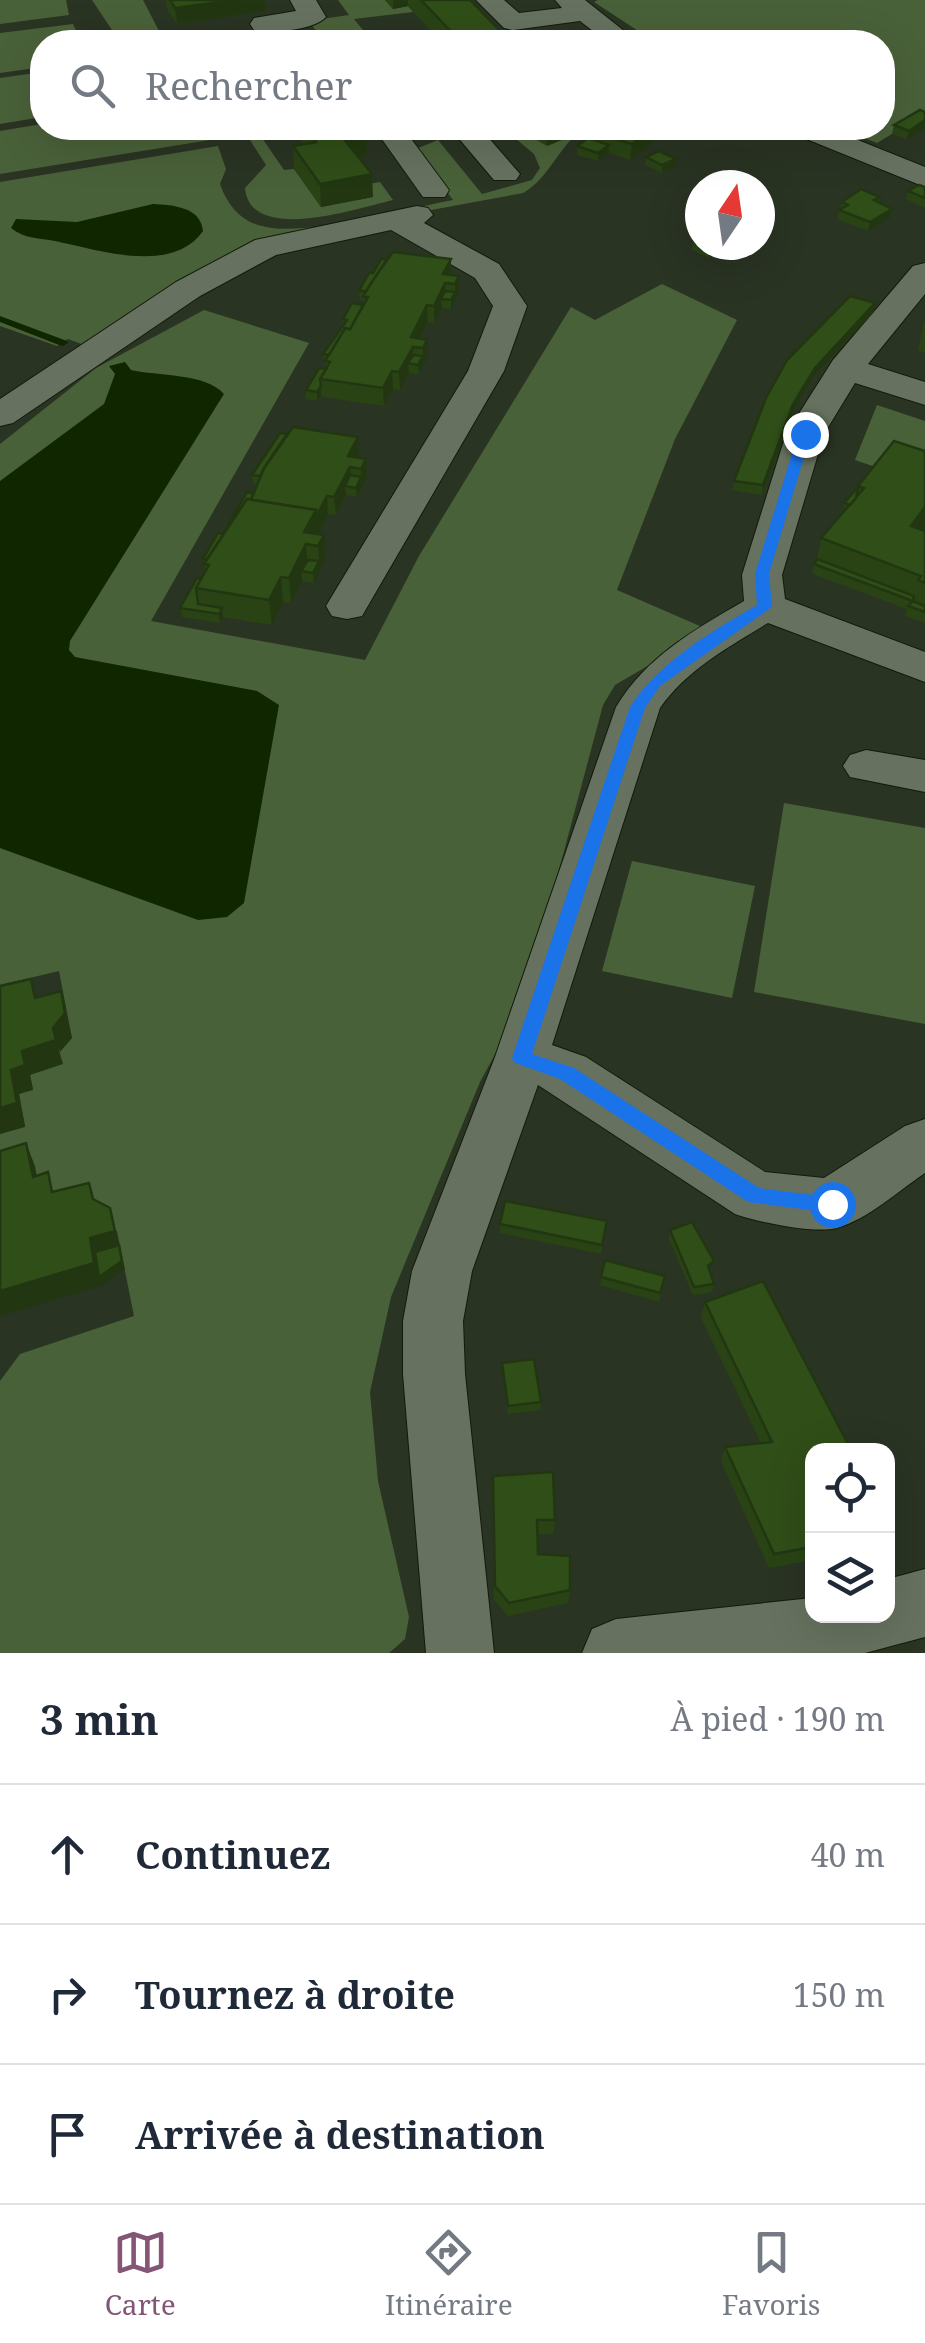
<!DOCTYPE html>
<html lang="fr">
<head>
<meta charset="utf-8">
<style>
  body { margin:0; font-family:"Noto Serif",serif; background:#f6f6f7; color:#1f2937 }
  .controls { position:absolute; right:30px; bottom:30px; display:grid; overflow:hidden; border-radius:20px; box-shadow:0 10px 40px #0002 }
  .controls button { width:90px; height:90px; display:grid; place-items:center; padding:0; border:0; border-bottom:2px solid #e0e1e3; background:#fff; color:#1f2937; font:50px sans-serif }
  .compass { position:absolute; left:685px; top:170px; width:90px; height:90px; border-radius:50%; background:#fff; box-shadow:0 10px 40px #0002; rotate:13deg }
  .stop { position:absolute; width:30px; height:30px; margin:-22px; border:8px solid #1a73e8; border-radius:50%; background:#fff }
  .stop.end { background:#1a73e8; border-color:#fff; box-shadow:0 2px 10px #0008 }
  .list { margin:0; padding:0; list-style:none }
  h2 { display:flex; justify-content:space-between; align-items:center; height:130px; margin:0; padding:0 40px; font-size:42px }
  h2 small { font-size:32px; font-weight:400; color:#747a83 }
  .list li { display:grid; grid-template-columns:65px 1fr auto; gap:30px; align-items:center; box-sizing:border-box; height:140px; padding:0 40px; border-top:2px solid #e0e1e3 }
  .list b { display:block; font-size:38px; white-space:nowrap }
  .list em { font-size:32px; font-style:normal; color:#747a83 }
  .icon { flex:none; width:55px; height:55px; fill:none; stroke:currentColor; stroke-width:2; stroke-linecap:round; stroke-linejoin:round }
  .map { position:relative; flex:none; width:925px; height:1653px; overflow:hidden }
  .search { position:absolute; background:#fff; box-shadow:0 10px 40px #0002; left:30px; right:30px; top:30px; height:110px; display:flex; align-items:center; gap:25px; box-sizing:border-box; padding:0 35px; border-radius:40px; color:#747a83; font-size:38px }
  .sheet { height:550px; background:#fff }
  nav { display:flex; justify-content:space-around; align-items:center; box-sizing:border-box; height:140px; border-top:2px solid #e0e1e3; background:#fff; font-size:28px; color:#747a83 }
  nav a { display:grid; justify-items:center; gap:5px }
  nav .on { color:#835675 }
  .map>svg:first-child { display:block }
</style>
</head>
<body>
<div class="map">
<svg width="925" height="1653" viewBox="0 0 925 1653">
  <rect width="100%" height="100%" fill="#2a3423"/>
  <g fill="#496139">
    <path d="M0,0H66L69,15L0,24Z"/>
    <path d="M92,0H143L160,33H114Z"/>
    <path d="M338,0H385L393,9L408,6L413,12L354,19L371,40L341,32L319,34L308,21L349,15Z"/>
    <path d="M598,0H925V114L877,143L838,128H882V42H655L594,2Z"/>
    <path d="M73,24L81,42H42V67L0,73V33Z"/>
    <path d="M42,72V117L0,124V78Z"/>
    <path d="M42,124V128H209L216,139L0,174V131Z"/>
    <path d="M503,128H585C559,144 550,178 523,193L317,231L87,346L68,339L57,346L0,326V182L218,146L226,169L220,184C227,204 240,221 262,226C304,238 407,208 453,200L416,149L438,140L482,194L532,180L540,168L534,154Z"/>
    <path d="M262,138L284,170L294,169L321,207L363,185L380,182L393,200C358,208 250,245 245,188L266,165L250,140Z"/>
    <path d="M662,284L737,320L675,439L617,590L709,630L615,685L603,705L524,1001L480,1082L391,1297L370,1392L378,1481L409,1617L405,1639L389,1653H0V1381L20,1354L134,1316L117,1231L60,1215L0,1161V1134L25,1126L19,1094L33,1089L30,1075L72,1038L59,971L0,985V444L96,368L204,310L309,343L151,621L365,660L419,556L571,307L595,320Z"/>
    <path d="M877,405L925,421V484L855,460Z"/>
    <path d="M784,803L925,828V1024L754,992Z"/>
    <path d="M632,861L755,886L732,998L602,971Z"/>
  </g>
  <g fill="#102600">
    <path d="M153,204C173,205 201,207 203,231C172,275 99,250 55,241C40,238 24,239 11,228L16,219L77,222Z"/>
    <path d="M125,362L131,370C157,376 206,373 224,394L70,641L69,650L75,657L257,691L279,705L244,903L227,917L198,920L0,848V481L104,404L115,374L109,366Z"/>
  </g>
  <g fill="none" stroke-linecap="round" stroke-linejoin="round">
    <path fill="#102600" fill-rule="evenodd" d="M0,316L67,341L68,343L63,346L59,345L0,322Z"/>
    <g stroke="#121b0c" stroke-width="2">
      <g id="minor">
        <path d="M290,0H316L326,17C314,30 271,34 254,30L250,24L254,18L296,11Z"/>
        <path d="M476,0H504L519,13L562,8L555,0H585L638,42H607L580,21L513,30L504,28Z"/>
        <path d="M374,128H403L449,190L445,197H423Z"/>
        <path d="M450,128H480L520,174L516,180H494Z"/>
        <path d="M789,128H828L925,167V187L794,134Z"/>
        <path d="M417,206L428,208L433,215L424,223L499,264L527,306L504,371L362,616L347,619L332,616L326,606L468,371L493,306L475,278L391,230L276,255L200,296L13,423L0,426V399L176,282L255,240Z"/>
        <path d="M925,263V294L868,364L925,382V405L855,383L824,434L782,575L785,599L925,652V682L768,623C730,646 686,670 660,708L552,1045L586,1057L765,1172L824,1178L905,1126L925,1119V1173C898,1191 868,1219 837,1228C814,1234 758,1222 735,1214L538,1085L472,1271L463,1321L465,1374L494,1653H426L403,1374V1321L412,1271L495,1057L616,707C646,657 694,630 744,601L742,575L786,434L833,360L913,266Z"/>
        <path d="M866,750L925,760V792L850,777L843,766L850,755Z"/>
        <path d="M925,1569V1637L865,1653H582L592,1629L616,1619L812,1598V1616H888V1579Z"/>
      </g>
    </g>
    <use href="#minor" fill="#66725f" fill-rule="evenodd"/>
  </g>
  <g fill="#294315">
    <path d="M166,0H265V11L177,24L167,9Z"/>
    <path d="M385,0H470L506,37V42H441L408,6L393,9Z"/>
    <path d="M920,110L907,139L892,134L894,125Z"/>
    <path d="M292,128H362L366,133L367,156L358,157L373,197L321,207L294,168L293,146L303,144Z"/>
    <path d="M653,128L652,144L630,160L609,153L598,161L577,155V146L586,140V130Z"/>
    <path d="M531,129L564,130V139L547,146L531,137Z"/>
    <path d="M646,157L675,167L662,173L645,165Z"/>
    <path d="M925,187V208L906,199L908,191Z"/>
    <path d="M880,197L879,203L892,209L890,218L868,231L837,219L842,202Z"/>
    <path d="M700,237V245H720L719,252L709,258L692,250L693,241Z"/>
    <path d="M451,259V275L459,276V294L451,309L442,308L434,323L428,322L419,338L428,357L419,374L409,373L400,390L393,389L384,406L322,397L321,395L317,401L306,399V390L326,369L323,354L343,325V319L363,305V300H360L359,291L373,273Z"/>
    <path d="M875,303L873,313L813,377L792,414L762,495L732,490L734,481L766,398Z"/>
    <path d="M925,318V353L918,350Z"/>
    <path d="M925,451V528L923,530L925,531V623L905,616L907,609L812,574L814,564L817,559L821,538L844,513V503L858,487Z"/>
    <path d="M359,455L358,458L366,459L367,477L357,497L346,495L336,515L328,514L318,534L324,535L325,560L314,583L302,581L291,603L283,602L272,625L223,617L220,623L182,617L180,608L205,573L203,559L253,493L257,485L253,484L252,475Z"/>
    <path d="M607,1221L601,1254L500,1233V1224Z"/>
    <path d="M670,1230L712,1270L710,1272L714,1284L712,1292L693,1295L669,1239Z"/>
    <path d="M605,1260L665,1276L659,1302L600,1285Z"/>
    <path d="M705,1302L812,1450V1560L769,1568L721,1461L725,1447L761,1443L701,1318Z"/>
    <path d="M502,1363L541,1402L540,1410L508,1414L502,1371Z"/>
    <path d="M493,1490L555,1520L553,1534H537L538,1554L570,1590L568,1603L508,1616L494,1600Z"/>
  </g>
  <g fill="#223711">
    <path d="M235,0H265V11L177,24L175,8Z"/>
    <path d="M393,0H408V6L393,9Z"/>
    <path d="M506,37V42H491V39Z"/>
    <path d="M925,120V128L907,139L909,131Z"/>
    <path d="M653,128L652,144L630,160L632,144Z"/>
    <path d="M564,130V139L547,146V137Z"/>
    <path d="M366,133L367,156L344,160L342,137Z"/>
    <path d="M609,145V153L598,161V153Z"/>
    <path d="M676,159L675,167L662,173V165Z"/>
    <path d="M372,174L373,197L321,207L320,184Z"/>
    <path d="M892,209L890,218L868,231L870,222Z"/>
    <path d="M717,245H720L719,252L709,258L710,249Z"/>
    <path d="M451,259V276L445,283L446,299H441L442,308L434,323V306L443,274Z"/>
    <path d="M459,276V294L451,309V300L455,292V284Z"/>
    <path d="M875,303L873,313L813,377L792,414L762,495L763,485L793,404L815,368Z"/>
    <path d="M427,305L428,322L415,347H413V364L408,363L409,373L400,390L399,372L411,337Z"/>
    <path d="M427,340L428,357L419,374L418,365L423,356V348Z"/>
    <path d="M392,371L393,389L384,406L383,388Z"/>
    <path d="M321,386V395L317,401V392Z"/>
    <path d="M358,437L359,455L353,467H350L351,485L345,486L346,495L336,515L334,497L348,456Z"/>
    <path d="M366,459L367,477L362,487L361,469Z"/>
    <path d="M361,477L362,487L357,497L356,488Z"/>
    <path d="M327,496L328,514L313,545L306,544L308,569L301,571L302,581L291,603L289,578L304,532L316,510Z"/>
    <path d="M925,507V528L904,556L911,526Z"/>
    <path d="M324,535L325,560L314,583L313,573L319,561L318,546Z"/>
    <path d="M281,577L283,602L272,625L269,600Z"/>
    <path d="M222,608L223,617L220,623L219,614Z"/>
    <path d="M31,979L39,1003L61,991L72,1038L60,1052L53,1028L35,998Z"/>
    <path d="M56,1040L63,1064L30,1075L33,1090L19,1094L25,1127L0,1134V1108L11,1070L22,1051Z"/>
    <path d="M26,1143L35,1166L41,1201L33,1177Z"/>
    <path d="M110,1208L125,1269L102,1286L0,1316V1291L90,1238Z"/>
  </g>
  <g fill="#304e18" stroke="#223711" stroke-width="2.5">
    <path d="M170,0H235L175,8Z"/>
    <path d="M421,0H470L506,37L491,39L494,42H461Z"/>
    <path d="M920,110L925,112V120L909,131L894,125Z"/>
    <path d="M306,128H362L366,133L342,137L372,174L320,184L293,146L316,142Z"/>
    <path d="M534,128H559L564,130L547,137L531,129Z"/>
    <path d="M589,128H653L632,144L586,130Z"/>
    <path d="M588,138L609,145L598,153L577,146Z"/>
    <path d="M659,151L676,159L662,165L646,157Z"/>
    <path d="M919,185L925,187V198L908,191Z"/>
    <path d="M861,189L880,197L874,200L892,209L870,222L839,210L848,205L842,202Z"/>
    <path d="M393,252L451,259L443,274L459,276L455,284L445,283L434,306L427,305L411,337L427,340L423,348L413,347L399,372L392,371L383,388L320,379L330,362L325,361L345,328L350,329L368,297H363L370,284Z"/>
    <path d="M381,259H387L366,291H359L369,273H373Z"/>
    <path d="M445,291L455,292L451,300L441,299Z"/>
    <path d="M850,296L875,303L815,368L793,404L763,485L734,481L766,398L787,360Z"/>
    <path d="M352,303L363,305L350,329L345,328L329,355L323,354L347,320L343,319Z"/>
    <path d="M413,355L423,356L418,365L408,363Z"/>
    <path d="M319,368L326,369L320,379L321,386L317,392L306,390Z"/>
    <path d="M293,427L358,437L348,456L366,459L361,469L350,467L334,497L327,496L316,517V510L251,500L264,468Z"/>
    <path d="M280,433L287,434L264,468L260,476L252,475Z"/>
    <path d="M894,441L925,451V507L911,526L925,531V583L918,580L921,576L821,538L864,488L858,486Z"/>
    <path d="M350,475L361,477L356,488L345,486Z"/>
    <path d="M858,487L856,498L850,505L844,503Z"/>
    <path d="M247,492L253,493L251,500L247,499L207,559H203L218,533L223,534Z"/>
    <path d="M247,499L316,510L304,532L324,535L318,546L306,544L289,578L281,577L269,600L196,588L209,565L204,564Z"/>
    <path d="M817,559L914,596L913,601L814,564Z"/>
    <path d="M308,560L319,561L313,573L301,571Z"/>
    <path d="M197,578L201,579L196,588L198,604L222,608L219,614L180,608Z"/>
    <path d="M913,601L925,606V612L908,606Z"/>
    <path d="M31,979L35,998L61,991L65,1013L53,1028L56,1040L22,1051L25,1065L11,1070L17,1103L0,1108V986Z"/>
    <path d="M26,1143L33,1177L48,1172L52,1192L89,1183L93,1199L110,1208L115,1231L90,1238L94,1263L0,1291V1151Z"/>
    <path d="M505,1201L607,1221L602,1245L500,1224Z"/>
    <path d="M692,1222L714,1261L708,1266L714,1284L694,1287L670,1230Z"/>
    <path d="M119,1245L122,1261L99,1277L95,1252Z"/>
    <path d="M605,1260L665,1276L660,1293L601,1277Z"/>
    <path d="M763,1281L851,1450H812V1547L774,1554L725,1447L772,1442L705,1302Z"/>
    <path d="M534,1359L541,1402L508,1406L502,1363Z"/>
    <path d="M553,1472L555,1520H537L538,1554L570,1556V1590L509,1603L495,1586L493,1476Z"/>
  </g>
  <path fill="#1a73e8" d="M805,430L811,434L769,574L772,607L660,686L645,708L532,1054L574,1068L759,1188L838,1198V1210L832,1213L748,1202L560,1079L515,1063L512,1058L630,707C660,661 711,632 757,605L755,574L798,434Z"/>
</svg>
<div class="controls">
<button><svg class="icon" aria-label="locate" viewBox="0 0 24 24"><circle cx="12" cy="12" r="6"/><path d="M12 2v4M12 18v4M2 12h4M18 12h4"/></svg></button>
<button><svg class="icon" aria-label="layers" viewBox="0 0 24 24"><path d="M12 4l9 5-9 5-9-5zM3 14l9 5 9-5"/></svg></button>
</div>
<svg class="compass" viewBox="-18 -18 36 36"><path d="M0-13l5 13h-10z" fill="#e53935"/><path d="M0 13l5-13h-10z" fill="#747a83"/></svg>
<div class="stop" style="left:832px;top:1204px"></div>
<div class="stop end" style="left:805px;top:434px"></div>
<div class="search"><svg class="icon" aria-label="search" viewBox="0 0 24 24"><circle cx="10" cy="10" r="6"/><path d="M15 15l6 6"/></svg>Rechercher</div>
</div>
<section class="sheet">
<h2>3 min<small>À pied · 190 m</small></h2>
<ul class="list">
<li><svg class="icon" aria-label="ahead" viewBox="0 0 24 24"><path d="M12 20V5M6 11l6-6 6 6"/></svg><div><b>Continuez</b></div><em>40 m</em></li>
<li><svg class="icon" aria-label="right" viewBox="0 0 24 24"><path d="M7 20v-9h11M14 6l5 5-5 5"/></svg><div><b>Tournez à droite</b></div><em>150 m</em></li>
<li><svg class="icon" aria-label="arrive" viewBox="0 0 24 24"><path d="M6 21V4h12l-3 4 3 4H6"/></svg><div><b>Arrivée à destination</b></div></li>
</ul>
</section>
<nav>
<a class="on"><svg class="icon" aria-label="map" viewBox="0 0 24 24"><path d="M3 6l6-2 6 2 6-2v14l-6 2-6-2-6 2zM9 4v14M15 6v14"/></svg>Carte</a>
<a><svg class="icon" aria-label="directions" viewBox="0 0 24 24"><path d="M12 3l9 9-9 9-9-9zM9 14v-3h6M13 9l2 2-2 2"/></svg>Itinéraire</a>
<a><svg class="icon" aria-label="saved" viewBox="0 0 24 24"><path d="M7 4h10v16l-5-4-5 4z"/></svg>Favoris</a>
</nav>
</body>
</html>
